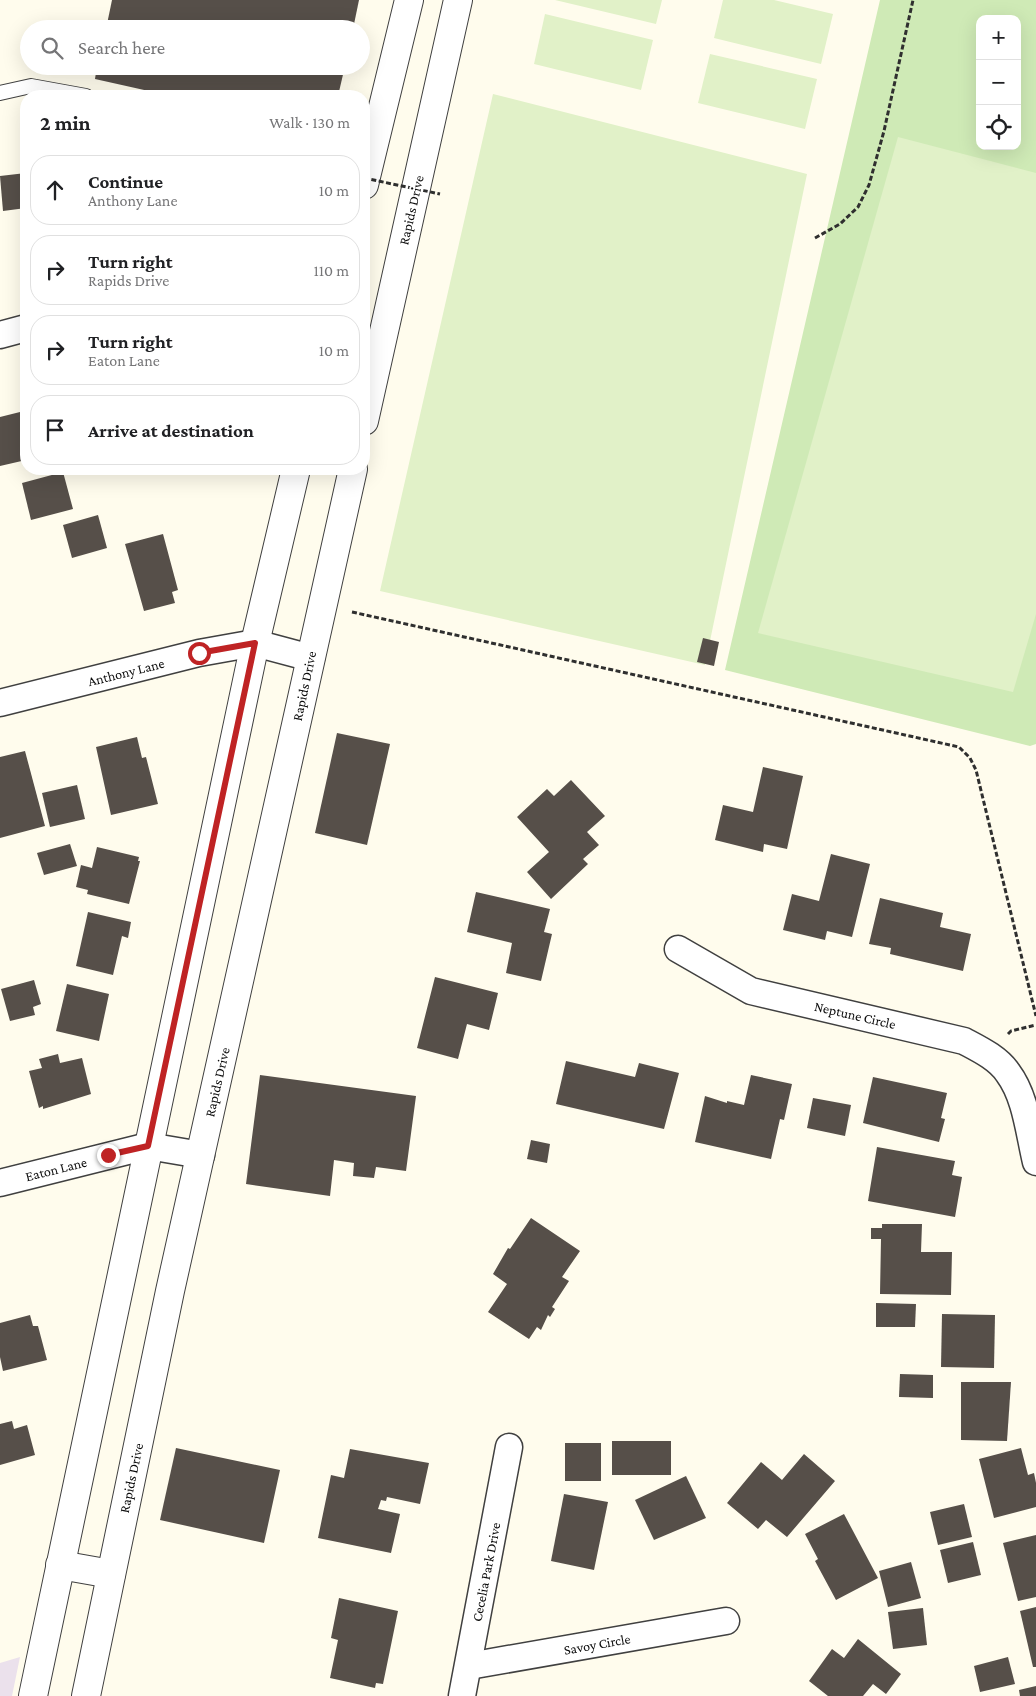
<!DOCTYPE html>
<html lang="en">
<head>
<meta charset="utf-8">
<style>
  body { margin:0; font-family:"Crimson Pro",serif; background:#f2f2f2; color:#202124 }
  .controls { position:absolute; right:15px; top:15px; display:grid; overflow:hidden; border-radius:10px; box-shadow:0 5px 20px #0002 }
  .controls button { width:45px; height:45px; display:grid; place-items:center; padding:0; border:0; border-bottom:1px solid #e0e0e0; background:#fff; color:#202124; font:25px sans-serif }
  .stop { position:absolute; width:15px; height:15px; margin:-11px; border:4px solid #bf2324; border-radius:50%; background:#fff }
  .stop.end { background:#bf2324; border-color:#fff; box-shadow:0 1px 5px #0008 }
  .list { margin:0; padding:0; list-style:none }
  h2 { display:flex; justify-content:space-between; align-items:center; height:65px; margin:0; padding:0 20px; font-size:21px }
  h2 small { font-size:16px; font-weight:400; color:#757577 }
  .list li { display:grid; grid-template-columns:32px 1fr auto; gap:15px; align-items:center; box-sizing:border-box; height:70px; margin:0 10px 10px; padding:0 10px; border:1px solid #e0e0e0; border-radius:20px }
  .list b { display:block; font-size:19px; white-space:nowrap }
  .list p { margin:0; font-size:16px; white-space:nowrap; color:#757577 }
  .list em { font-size:16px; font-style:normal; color:#757577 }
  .icon { flex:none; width:28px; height:28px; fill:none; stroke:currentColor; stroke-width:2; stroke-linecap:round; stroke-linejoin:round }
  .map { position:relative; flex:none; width:1036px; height:1696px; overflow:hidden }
  .search { position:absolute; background:#fff; box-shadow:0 5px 20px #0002; left:20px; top:20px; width:350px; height:55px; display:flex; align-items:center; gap:12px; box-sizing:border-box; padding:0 18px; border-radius:28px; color:#757577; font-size:19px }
  .panel { position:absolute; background:#fff; box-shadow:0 5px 20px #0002; left:20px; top:90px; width:350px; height:385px; border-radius:20px }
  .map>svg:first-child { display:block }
</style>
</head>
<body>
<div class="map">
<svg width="1036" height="1696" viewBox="0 0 1036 1696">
  <rect width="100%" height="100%" fill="#fffced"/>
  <path fill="#ebe1ec" d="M20,1657L12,1696H0V1663Z"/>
  <path fill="#cfeab6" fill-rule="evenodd" d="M880,0H1036V744L1030,746L725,670ZM980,19H1017V146H980Z"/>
  <g fill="#e1f1c8">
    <path d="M555,0H662L656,24Z"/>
    <path d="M723,0H774L833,14L821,64L714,38Z"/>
    <path d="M545,14L653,40L641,90L534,64Z"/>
    <path d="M710,54L817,79L805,129L698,103Z"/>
    <path d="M493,94L807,174L705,665L380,591Z"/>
    <path d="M898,137L1036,173V614L1013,692L758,633Z"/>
  </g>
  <g fill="#564f49">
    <path d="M112,0H359L353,29H106Z"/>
    <path d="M97,66H345L338,96H171L95,79Z"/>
    <path d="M26,173V208L3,211L0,176Z"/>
    <path d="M20,412L26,437V460L0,466V417Z"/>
    <path d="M63,472L73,509L31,520L22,483Z"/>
    <path d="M98,515L107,548L72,558L63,525Z"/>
    <path d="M163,534L178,590L172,592L175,603L144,611L125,544Z"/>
    <path d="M703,638L719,642L714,666L697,662Z"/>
    <path d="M337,733L390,744L367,845L315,833Z"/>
    <path d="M137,737L142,758L146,757L158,804L111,815L96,747Z"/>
    <path d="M25,751L45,826L0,838V757Z"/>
    <path d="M763,767L803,776L787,849L764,844L763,852L715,840L723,805L753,812Z"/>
    <path d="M571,780L605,816L587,832L599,845L583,859L588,864L551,899L527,872L549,852L517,817L547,789L554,796Z"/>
    <path d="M77,785L85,819L50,827L42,793Z"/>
    <path d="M70,844L77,866L44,875L37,853Z"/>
    <path d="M97,847L139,857L138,861H140L129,904L87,894L88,890L76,887L81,865L92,868Z"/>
    <path d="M831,854L870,864L852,937L827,931L825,940L783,930L792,894L819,901Z"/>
    <path d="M476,892L550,909L544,932L552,934L541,981L506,973L512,943L467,932Z"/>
    <path d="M880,898L943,913L940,927L971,934L963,971L890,954L891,948L869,944Z"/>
    <path d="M88,912L131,922L128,938L122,936L113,975L76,966Z"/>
    <path d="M435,977L498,993L489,1030L467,1024L458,1059L417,1048Z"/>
    <path d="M34,980L41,1004L33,1007L35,1015L10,1021L1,989Z"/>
    <path d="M67,984L109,994L99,1041L56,1031Z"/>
    <path d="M58,1054L60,1063L82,1058L91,1094L43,1109V1106L39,1108L29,1071L42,1068L39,1059Z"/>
    <path d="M566,1061L635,1077L639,1063L679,1073L664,1129L556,1104Z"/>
    <path d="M260,1075L416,1096L406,1171L376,1167L374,1178L353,1176L354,1163L334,1160L330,1196L246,1184Z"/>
    <path d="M751,1075L792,1084L784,1120L780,1119L771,1159L695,1142L705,1096L727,1103V1101L744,1105Z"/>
    <path d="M873,1077L947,1093L941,1118L945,1119L939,1142L863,1123Z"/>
    <path d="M813,1098L851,1105L845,1136L807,1128Z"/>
    <path d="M531,1140L550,1144L547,1163L527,1159Z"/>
    <path d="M877,1147L955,1161L952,1175L962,1177L955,1217L868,1201Z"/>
    <path d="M531,1218L580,1251L562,1277L569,1281L552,1307L555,1309L550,1317L548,1315L541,1330L537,1327L529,1339L488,1312L507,1284L493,1274L508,1248L510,1249Z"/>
    <path d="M882,1224H922L921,1252H952L951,1295L880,1294L881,1239H871V1228H882Z"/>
    <path d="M876,1303L916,1304L915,1327H876Z"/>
    <path d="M942,1314L995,1315L994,1368L941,1367Z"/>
    <path d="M30,1315L33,1326H38L47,1360L3,1371L0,1357V1323Z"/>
    <path d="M900,1374L933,1375V1398L899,1397Z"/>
    <path d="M961,1382H1011L1007,1441L961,1440Z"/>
    <path d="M12,1421L14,1429L27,1425L35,1455L0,1465V1424Z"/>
    <rect x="612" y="1441" width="59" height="34"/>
    <rect x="565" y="1443" width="36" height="38"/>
    <path d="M176,1448L280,1470L264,1543L160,1520Z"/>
    <path d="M1021,1448L1028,1475L1034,1473L1036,1483V1507L994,1518L979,1459Z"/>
    <path d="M350,1449L429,1463L420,1504L387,1497L386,1501L381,1500L378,1509L400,1514L391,1553L318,1538L331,1475L344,1478Z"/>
    <path d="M804,1454L835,1481L787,1537L766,1520L758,1529L727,1503L761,1462L782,1480Z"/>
    <path d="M686,1476L706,1518L654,1540L635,1500Z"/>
    <path d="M564,1494L608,1502L594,1570L551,1561Z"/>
    <path d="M964,1504L972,1537L938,1545L930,1512Z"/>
    <path d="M844,1514L878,1578L836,1600L815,1561L818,1559L805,1534Z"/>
    <path d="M1036,1535V1597L1018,1601L1003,1543Z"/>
    <path d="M973,1542L981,1575L948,1583L940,1550Z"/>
    <path d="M911,1562L921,1598L888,1607L879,1571Z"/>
    <path d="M339,1598L398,1611L383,1684L376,1683L375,1688L330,1678L338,1640L331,1638Z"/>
    <path d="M1036,1607V1667H1033L1020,1611Z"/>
    <path d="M923,1608L927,1645L893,1649L888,1612Z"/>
    <path d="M858,1639L901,1674L886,1694L873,1684L863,1696H828L809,1681L832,1649L844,1658Z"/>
    <path d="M1008,1657L1015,1684L980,1692L974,1666Z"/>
    <path d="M1036,1686V1696H1020L1019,1690Z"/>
  </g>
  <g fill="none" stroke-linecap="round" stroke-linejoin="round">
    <g stroke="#404040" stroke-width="16">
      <path id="service" d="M0,93L31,86L86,96"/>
    </g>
    <g stroke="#404040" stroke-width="29">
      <g id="minor">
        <path d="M0,335L26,328"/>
        <path d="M0,703L199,653L255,643L311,658"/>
        <path d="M678,949L751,991L964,1041C979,1049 998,1058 1008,1073C1026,1097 1029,1133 1036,1162"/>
        <path d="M0,1183L148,1146L201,1155"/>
        <path d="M469,1666L726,1621"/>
        <path d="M462,1696L509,1447"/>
      </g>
    </g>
    <g stroke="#404040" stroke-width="30">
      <g id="tertiary">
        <path d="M364,185L409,0"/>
        <path d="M364,421L458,0"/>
        <path d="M60,1565L111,1574"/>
        <path d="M33,1696L255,643L296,469"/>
        <path d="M86,1696L170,1291L353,469"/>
      </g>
    </g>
    <g stroke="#2f2f2f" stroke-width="3" stroke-dasharray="5 2.5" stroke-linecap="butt">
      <path d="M815,238L840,224L858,207L869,185L884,131L913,0"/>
      <path d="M352,612L959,747L970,758L976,770L1036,1016"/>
      <path d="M1008,1034L1011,1031L1036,1025"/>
    </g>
    <use href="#service" stroke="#fff" stroke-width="14"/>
    <use href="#minor" stroke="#fff" stroke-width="26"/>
    <use href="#tertiary" stroke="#fff" stroke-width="28"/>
    <path stroke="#2f2f2f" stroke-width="3" stroke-dasharray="5 2.5" stroke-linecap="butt" d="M364,178L440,194"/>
  </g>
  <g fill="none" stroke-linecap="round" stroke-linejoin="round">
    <path stroke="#bf2324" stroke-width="6" d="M108,1155L148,1146L255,643L199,653"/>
  </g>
  <g text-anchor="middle" stroke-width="5" stroke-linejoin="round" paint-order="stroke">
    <g font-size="14" fill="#0d0d0d" stroke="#fff">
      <text transform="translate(411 210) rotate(-77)" y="5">Rapids Drive</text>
      <text transform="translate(126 672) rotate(-14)" y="5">Anthony Lane</text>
      <text transform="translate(304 686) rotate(-78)" y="5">Rapids Drive</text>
      <text transform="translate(855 1015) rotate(13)" y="5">Neptune Circle</text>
      <text transform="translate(217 1082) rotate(-77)" y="5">Rapids Drive</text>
      <text transform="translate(56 1169) rotate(-14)" y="5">Eaton Lane</text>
      <text transform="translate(131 1478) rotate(-78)" y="5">Rapids Drive</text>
      <text transform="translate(486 1572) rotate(-79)" y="5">Cecelia Park Drive</text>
      <text transform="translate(597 1644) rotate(-10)" y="5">Savoy Circle</text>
    </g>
  </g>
</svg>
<div class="controls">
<button>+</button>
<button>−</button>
<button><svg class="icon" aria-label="locate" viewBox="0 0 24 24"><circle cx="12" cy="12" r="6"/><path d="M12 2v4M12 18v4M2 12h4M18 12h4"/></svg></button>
</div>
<div class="stop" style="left:199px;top:653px"></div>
<div class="stop end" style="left:108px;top:1155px"></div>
<div class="search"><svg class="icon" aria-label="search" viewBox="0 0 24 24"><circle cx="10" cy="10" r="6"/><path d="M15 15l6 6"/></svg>Search here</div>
<section class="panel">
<h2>2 min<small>Walk · 130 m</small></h2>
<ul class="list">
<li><svg class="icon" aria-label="ahead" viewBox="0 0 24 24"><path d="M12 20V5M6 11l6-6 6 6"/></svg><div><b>Continue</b><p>Anthony Lane</p></div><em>10 m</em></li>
<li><svg class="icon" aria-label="right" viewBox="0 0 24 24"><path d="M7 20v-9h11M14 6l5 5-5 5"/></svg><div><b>Turn right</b><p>Rapids Drive</p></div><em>110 m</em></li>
<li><svg class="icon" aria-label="right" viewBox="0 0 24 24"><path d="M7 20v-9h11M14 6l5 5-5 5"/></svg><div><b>Turn right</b><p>Eaton Lane</p></div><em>10 m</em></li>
<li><svg class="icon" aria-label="arrive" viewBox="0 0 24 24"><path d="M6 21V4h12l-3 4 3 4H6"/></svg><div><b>Arrive at destination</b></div></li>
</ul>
</section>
</div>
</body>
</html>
